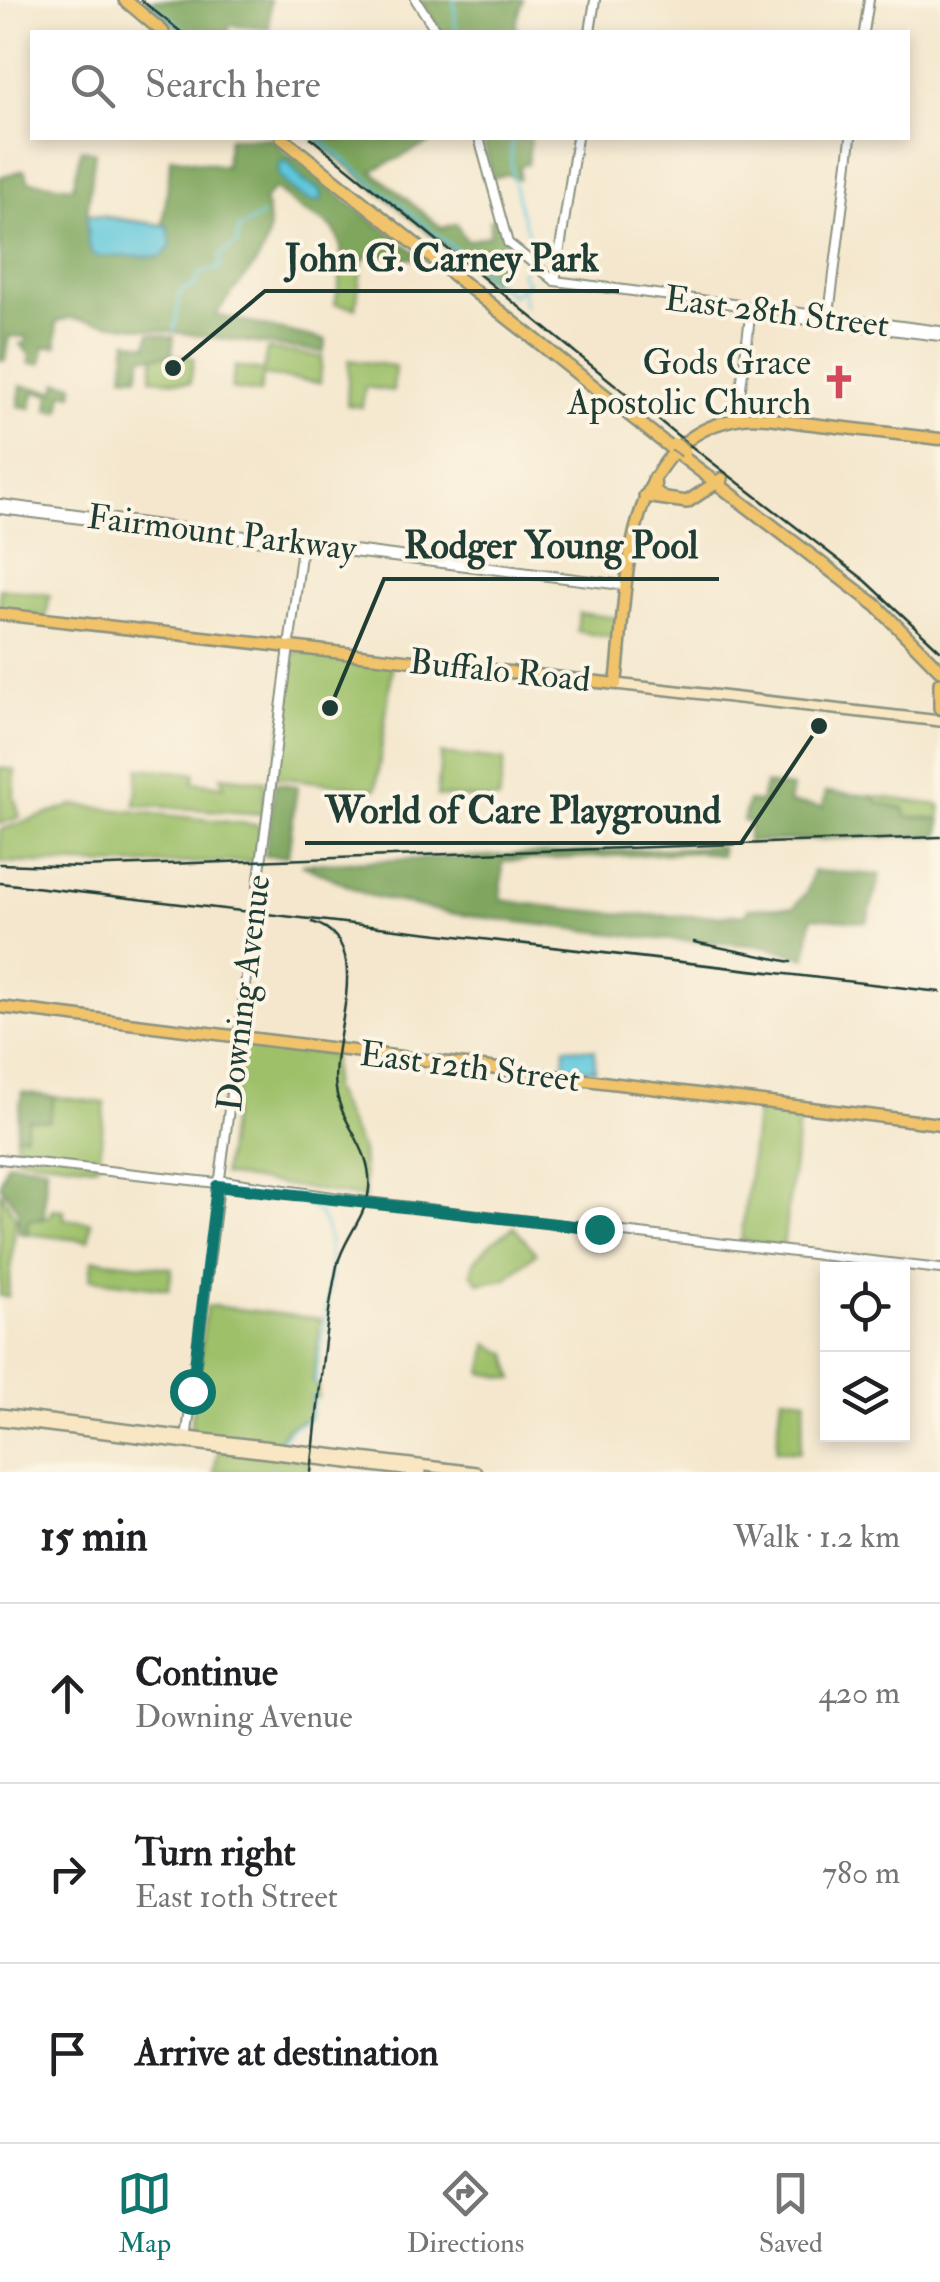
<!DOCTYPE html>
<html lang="en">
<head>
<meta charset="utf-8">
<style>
  body { margin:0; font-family:"IM FELL Double Pica",serif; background:#f6f6f6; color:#202124 }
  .controls { position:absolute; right:30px; bottom:30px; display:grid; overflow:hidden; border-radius:0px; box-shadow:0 5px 15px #0003 }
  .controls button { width:90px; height:90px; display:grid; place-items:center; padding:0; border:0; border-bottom:2px solid #e0e0e0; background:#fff; color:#202124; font:50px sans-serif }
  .stop { position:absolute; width:30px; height:30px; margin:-22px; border:8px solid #0f766e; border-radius:50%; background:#fff }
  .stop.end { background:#0f766e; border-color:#fff; box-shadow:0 2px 10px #0008 }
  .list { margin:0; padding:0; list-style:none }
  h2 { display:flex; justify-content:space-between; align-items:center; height:130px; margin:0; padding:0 40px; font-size:42px }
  h2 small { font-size:32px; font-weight:400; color:#757577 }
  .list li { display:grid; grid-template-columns:65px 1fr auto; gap:30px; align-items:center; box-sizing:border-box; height:180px; padding:0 40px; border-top:2px solid #e0e0e0 }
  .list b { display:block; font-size:38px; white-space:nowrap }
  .list p { margin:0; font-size:32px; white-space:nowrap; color:#757577 }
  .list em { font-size:32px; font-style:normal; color:#757577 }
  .icon { flex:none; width:55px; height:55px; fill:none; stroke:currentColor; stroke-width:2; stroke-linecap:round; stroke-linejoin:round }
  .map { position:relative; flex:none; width:940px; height:1472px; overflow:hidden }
  .search { position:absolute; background:#fff; box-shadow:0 5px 15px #0003; left:30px; right:30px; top:30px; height:110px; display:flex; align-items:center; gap:25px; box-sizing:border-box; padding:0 35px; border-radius:0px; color:#757577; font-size:38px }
  .sheet { height:670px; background:#fff }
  nav { display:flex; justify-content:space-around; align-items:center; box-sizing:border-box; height:140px; border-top:2px solid #e0e0e0; background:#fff; font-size:28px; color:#757577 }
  nav a { display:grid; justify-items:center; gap:5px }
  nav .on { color:#0f766e }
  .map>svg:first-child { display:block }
</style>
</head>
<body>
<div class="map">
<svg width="940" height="1472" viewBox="0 0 940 1472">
  <rect width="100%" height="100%" fill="#fcf5e5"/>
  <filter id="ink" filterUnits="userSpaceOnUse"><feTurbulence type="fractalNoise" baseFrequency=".01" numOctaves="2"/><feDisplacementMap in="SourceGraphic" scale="20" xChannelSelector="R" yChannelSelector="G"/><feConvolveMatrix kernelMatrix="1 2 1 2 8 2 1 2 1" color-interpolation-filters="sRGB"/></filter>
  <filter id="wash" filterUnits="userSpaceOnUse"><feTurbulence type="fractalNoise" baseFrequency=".0048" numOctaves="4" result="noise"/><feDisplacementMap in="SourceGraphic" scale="40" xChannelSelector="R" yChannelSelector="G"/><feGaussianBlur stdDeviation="2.25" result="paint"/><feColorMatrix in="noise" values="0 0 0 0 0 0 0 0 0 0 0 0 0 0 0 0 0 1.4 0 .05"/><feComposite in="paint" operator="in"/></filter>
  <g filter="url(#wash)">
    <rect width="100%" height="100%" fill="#f4e7cd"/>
    <g fill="#9dc069" stroke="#5e7e4e" stroke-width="2.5">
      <path d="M344,261L362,262L356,308L335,304Z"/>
      <path d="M267,349L322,357L320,383L263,375L260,393L231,389L235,366L263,371Z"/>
      <path d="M155,353L194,358L190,383L151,378Z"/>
      <path d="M349,360L395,366L393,391L365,387L362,407L347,405Z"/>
      <path d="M0,588L50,595L46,617L0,611Z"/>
      <path d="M579,613L618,618L616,639L577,631Z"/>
      <path d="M293,651L393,662L376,789L275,777Z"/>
      <path d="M441,754L504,760L499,800L437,796Z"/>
      <path d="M0,768L15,770L14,796L20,817L0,824Z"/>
      <path d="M139,768L195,773L193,782L224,786L221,776L265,781L262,814L135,805Z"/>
      <path d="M872,796L940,805V819L905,816L904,808L878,803Z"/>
      <path d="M74,805L257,825L260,831L255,861L123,865L0,862V830Z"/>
      <path d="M241,1042L333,1054L332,1089L362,1151L365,1198L223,1175Z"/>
      <path d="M54,1097L105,1103L99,1163L94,1166L16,1157V1135H25L28,1118L49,1121Z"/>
      <path d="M757,1107L800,1113L783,1247L741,1241Z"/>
      <path d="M0,1192L16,1217L8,1297L0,1296Z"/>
      <path d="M52,1209L64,1210V1219L91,1222L89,1241L27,1234L28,1220L51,1216Z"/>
      <path d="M514,1227L536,1253L506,1279L479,1283L471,1273L474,1262L490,1244Z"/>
      <path d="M97,1260L172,1268L169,1289L90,1279L92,1261Z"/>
      <path d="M214,1306L321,1319L313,1383L318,1385V1397H312L309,1417L287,1428L276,1444L190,1432L206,1307Z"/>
      <path d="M488,1344L508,1354L514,1379L482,1373Z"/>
      <path d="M782,1396L806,1399L800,1452L776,1450Z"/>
      <path d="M218,1450L309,1460L307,1472H214Z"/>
    </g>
    <g fill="#7ea65d" stroke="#4e7248" stroke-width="2.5">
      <path d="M143,0H270L269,29L230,25L228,32H183Z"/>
      <path d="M419,0H523L515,27L522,32H440Z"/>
      <path d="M229,138H272L285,153L308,165L341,197L426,260L371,254L364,260L342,258C340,228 332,226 307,213C295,208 285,196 275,188L264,200C283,253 243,272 216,315L326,340L323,352L69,318L56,322L57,346L44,347L41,364L29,363L30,355L20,344L26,343L27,337L9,336L5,360H0V177L24,170L29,181L73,187L81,149L95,152L87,214L163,225L171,157L225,166Z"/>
      <path d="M313,138H440L372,171L442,228L456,224L467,241L490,235V220L496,218L507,248L491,283Z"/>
      <path d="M482,138H530L528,164L520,165L519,179L507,174L493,178Z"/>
      <path d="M150,333L174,337L172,355L142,357L138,376L123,375L127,340L147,345Z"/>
      <path d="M58,382L74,384L73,394L63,393L60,411L48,410L50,394L34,392L31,408L18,406L21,386L56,391Z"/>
      <path d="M275,783L297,786L288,856H265Z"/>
      <path d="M765,784L792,788L789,803L823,807L826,792L872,796L878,803L904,808L906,816L940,819V835L747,842L750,822L743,821L748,801L761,802Z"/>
      <path d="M721,846V856L702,852L503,861L501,900C580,912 666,920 747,914L748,908L794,907L807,891L813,871L880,875L867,922L812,917L806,958L765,946L647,938L448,913L367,895L302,864Z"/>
      <path d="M22,1092L54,1097L49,1121L28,1119L25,1135H16Z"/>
      <path d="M7,1162L46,1166L44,1219L28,1220L27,1234L19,1233L18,1210L0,1185Z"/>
    </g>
    <g fill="#5fc7dc" stroke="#3f8288" stroke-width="2.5">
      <path d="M279,162H288L304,181L322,191L321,201C306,204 287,188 279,175Z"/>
      <path d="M87,215L168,226L171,246L161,257L94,256L88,245Z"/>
      <path d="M565,1047L595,1050V1070L564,1067Z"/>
    </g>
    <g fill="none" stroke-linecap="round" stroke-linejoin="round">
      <g stroke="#5fc7dc" stroke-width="2.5">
        <path d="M149,0L187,32"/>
        <path d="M454,0L456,32"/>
        <path d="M317,138L512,295L528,283L521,274L525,266"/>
        <path d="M513,138C505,163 523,225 535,248L530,258"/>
        <path d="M522,292L525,306"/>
        <path d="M174,331L181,290L194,286L199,274L220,268V255L237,244L239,229L263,215"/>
        <path d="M221,1193C247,1196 281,1195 307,1205C352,1222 318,1346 315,1384"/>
        <path d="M281,1440L291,1428L310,1418L314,1396"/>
        <path d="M271,1472L273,1467"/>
      </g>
    </g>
  </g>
  <g filter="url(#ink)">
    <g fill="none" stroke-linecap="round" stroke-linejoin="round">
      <g stroke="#8a9280" stroke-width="12">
        <g id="tertiary">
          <path d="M416,0L437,32"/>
          <path d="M590,32L595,0"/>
          <path d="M864,32L869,0"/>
          <path d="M479,138L508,243L555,281L940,331"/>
          <path d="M555,281L577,138"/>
          <path d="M784,317L940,336"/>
          <path d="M828,322L851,138"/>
          <path d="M737,419L751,309"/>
          <path d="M0,504L622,585L0,509"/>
          <path d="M0,1159L217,1183"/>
          <path d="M218,1180L367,1202L940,1269"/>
          <path d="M217,1185L296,1195"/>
          <path d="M186,1440L302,547"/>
        </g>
      </g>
      <g stroke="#8a9280" stroke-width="14">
        <g id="secondary">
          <path d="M616,684L940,721"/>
          <path d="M0,1414L476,1472"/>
          <path d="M0,1420L421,1472"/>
        </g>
      </g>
      <g stroke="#8a9280" stroke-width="15">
        <g id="primary">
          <path d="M0,614L616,684C628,588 619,437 742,418C761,415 784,421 803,423C849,428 894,434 940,439"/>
          <path d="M0,1007L940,1124"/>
        </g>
      </g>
      <g stroke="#8a9280" stroke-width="16">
        <g id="trunk">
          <path d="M125,0L163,32"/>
          <path d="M282,138L671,448"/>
          <path d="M680,455L877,606L940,670"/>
          <path d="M654,478L655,491L663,498"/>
          <path d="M645,496L687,502L722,479"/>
          <path d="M940,683V708"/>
        </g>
      </g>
      <use href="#tertiary" stroke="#fff" stroke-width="8"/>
      <use href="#secondary" stroke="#f9e7c3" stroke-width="9"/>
      <use href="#primary" stroke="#f1c36a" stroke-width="10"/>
      <use href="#trunk" stroke="#f1c36a" stroke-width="11"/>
      <g stroke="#1f3d34" stroke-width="2.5">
        <path d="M141,0L181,32"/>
        <path d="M311,138L687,443L866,581L940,650"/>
        <path d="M0,864L80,867L940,837"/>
        <path d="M0,883L940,992"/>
        <path d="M694,942L791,962"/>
        <path d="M311,1472C319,1404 323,1333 337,1266C343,1239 366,1218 369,1189C373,1148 341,1126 336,1089C328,1042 379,941 312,922"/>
      </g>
      <g stroke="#8a9280" stroke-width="16" stroke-linecap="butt">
        <path id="trunk-bridge" d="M675,444L685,451"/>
      </g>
      <use href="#trunk-bridge" stroke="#f1c36a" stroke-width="11"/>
    </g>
  </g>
  <g fill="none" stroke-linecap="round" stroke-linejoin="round" filter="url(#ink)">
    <path stroke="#0f766e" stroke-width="12" d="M192,1391L217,1186L599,1229"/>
  </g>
  <defs>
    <g id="church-bare" transform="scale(2.7)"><path d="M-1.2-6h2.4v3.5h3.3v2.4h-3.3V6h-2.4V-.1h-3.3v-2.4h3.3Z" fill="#d1495b" stroke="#fcf5e5" stroke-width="2.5" paint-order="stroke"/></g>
  </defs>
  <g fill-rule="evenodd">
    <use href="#church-bare" x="839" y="382"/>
  </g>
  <g text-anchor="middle" stroke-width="8" stroke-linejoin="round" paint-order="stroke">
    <g font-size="35" fill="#1f3d34" stroke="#fcf5e5">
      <text transform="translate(777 311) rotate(7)" y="12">East 28th Street</text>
      <text transform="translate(222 532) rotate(7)" y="12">Fairmount Parkway</text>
      <text transform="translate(500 670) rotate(6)" y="12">Buffalo Road</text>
      <text transform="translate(243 993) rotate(-83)" y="12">Downing Avenue</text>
      <text transform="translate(470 1066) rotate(7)" y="12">East 12th Street</text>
    </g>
    <g font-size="35" fill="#1f3d34" stroke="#fcf5e5" text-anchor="end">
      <text x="811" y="374">Gods Grace<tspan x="811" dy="40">Apostolic Church</tspan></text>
    </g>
  </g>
  <path fill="none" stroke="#1f3d34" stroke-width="4" d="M173 368L265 291H619M330 708L384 579H719M819 726L741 843H305"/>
  <g fill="#1f3d34" stroke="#fcf5e5" stroke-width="4">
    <circle cx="173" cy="368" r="10"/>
    <circle cx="330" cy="708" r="10"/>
    <circle cx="819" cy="726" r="10"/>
  </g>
  <g font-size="38" text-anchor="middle" font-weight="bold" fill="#1f3d34" stroke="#fcf5e5" stroke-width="8" stroke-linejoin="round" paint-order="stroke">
    <text x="442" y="271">John G. Carney Park</text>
    <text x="551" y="558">Rodger Young Pool</text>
    <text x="523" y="823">World of Care Playground</text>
  </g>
</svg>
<div class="controls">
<button><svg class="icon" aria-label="locate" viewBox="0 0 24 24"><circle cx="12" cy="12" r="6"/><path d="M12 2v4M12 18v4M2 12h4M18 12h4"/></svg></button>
<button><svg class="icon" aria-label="layers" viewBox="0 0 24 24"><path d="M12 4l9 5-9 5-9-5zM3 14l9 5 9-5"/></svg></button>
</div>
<div class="stop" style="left:192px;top:1391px"></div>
<div class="stop end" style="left:599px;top:1229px"></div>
<div class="search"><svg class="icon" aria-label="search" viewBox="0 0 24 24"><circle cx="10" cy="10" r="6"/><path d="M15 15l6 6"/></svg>Search here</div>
</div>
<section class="sheet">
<h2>15 min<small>Walk · 1.2 km</small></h2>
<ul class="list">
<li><svg class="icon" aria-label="ahead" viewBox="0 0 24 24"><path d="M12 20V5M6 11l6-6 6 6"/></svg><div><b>Continue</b><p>Downing Avenue</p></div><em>420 m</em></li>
<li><svg class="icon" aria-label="right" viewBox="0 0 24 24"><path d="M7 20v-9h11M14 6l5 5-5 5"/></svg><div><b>Turn right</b><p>East 10th Street</p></div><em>780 m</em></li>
<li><svg class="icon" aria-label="arrive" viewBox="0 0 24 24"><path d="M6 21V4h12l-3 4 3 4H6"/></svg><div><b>Arrive at destination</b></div></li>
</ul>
</section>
<nav>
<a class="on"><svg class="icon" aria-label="map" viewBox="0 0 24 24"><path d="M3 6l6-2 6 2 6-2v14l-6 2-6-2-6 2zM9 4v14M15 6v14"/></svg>Map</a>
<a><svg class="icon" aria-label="directions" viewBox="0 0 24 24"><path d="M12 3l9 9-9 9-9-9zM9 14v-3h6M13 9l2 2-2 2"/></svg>Directions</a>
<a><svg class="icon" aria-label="saved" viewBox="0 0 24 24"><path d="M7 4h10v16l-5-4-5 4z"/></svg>Saved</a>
</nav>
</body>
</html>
